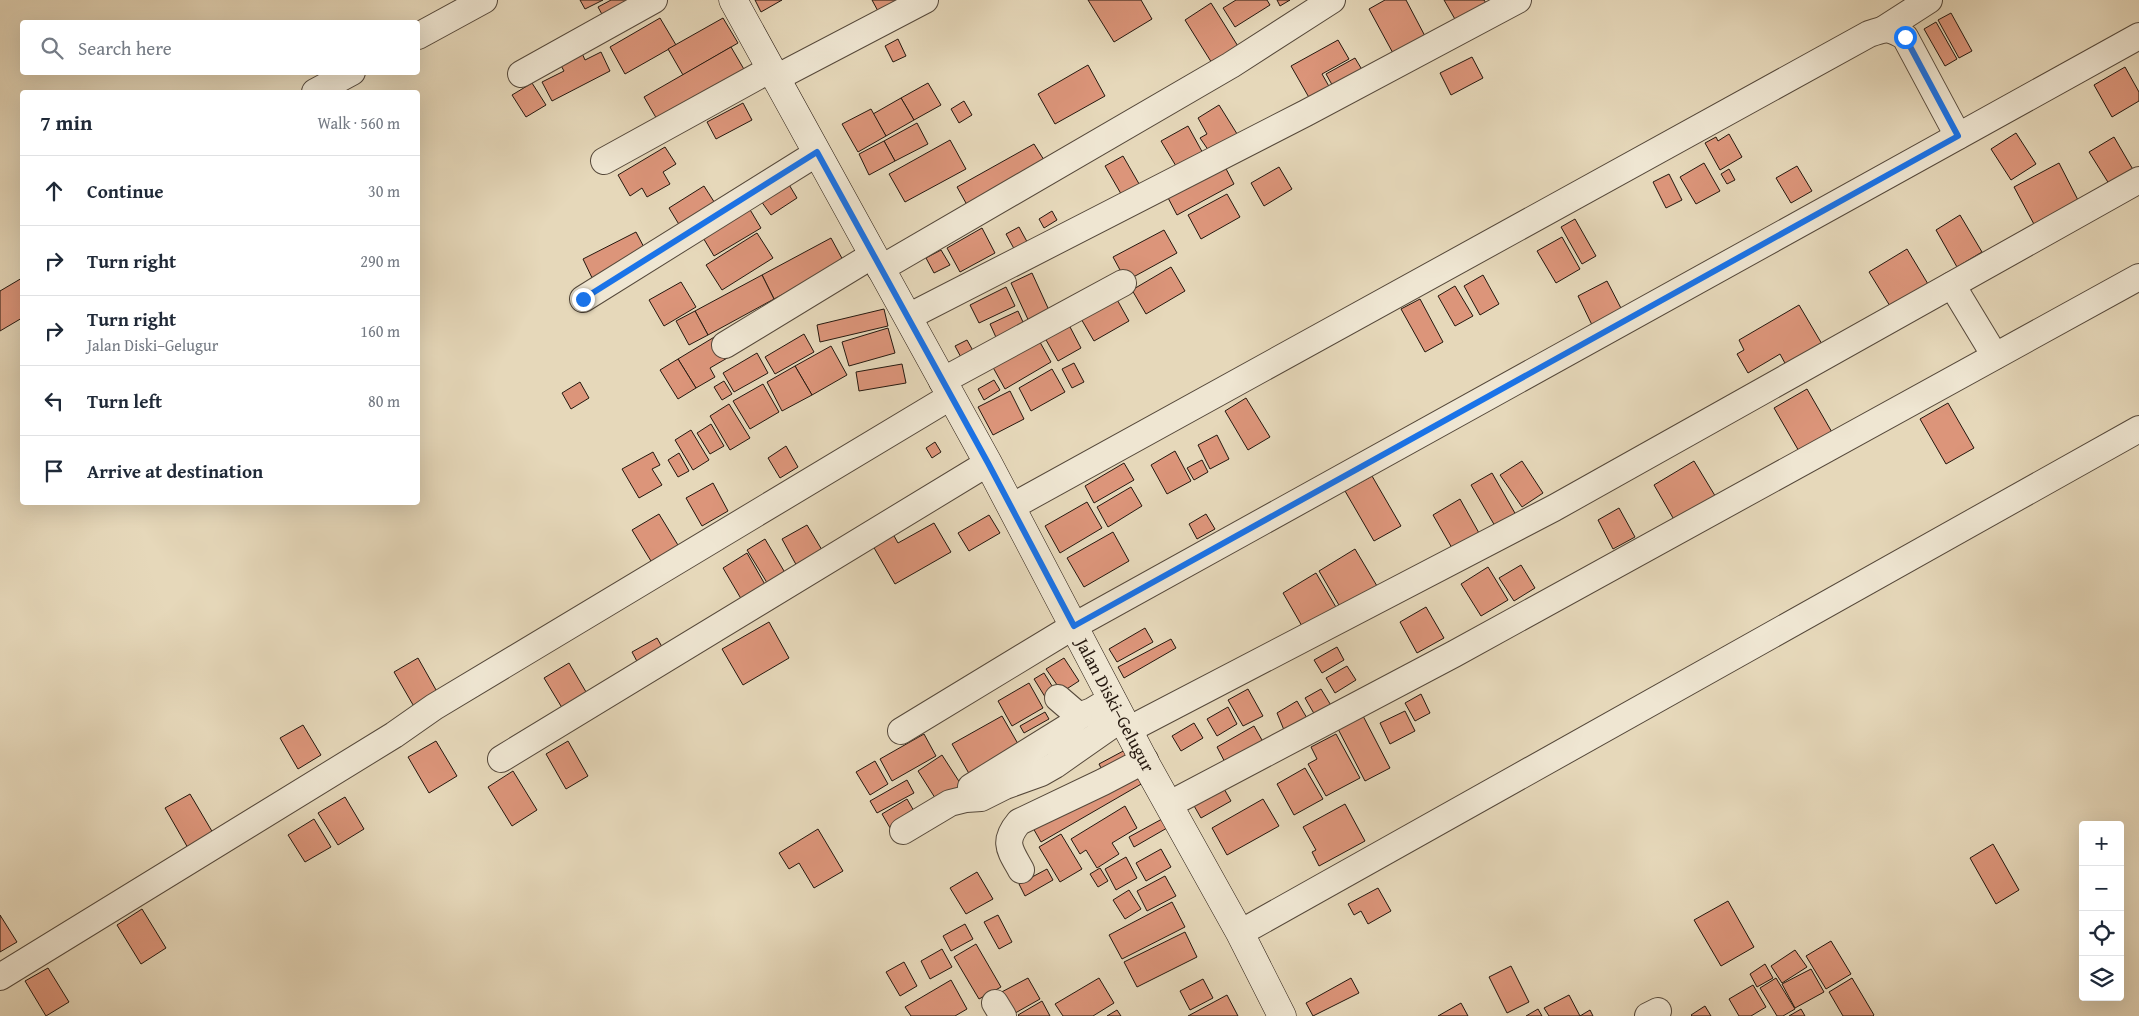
<!DOCTYPE html>
<html lang="en">
<head>
<meta charset="utf-8">
<style>
  body { margin:0; font-family:"Gentium Book Plus",serif; background:#f6f6f7; color:#1f2937 }
  .controls { position:absolute; right:15px; bottom:15px; display:grid; overflow:hidden; border-radius:5px; box-shadow:0 5px 20px #0002 }
  .controls button { width:45px; height:45px; display:grid; place-items:center; padding:0; border:0; border-bottom:1px solid #e0e1e3; background:#fff; color:#1f2937; font:25px sans-serif }
  .stop { position:absolute; width:15px; height:15px; margin:-11px; border:4px solid #1a73e8; border-radius:50%; background:#fff }
  .stop.end { background:#1a73e8; border-color:#fff; box-shadow:0 1px 5px #0008 }
  .list { margin:0; padding:0; list-style:none }
  h2 { display:flex; justify-content:space-between; align-items:center; height:65px; margin:0; padding:0 20px; font-size:21px }
  h2 small { font-size:16px; font-weight:400; color:#747a83 }
  .list li { display:grid; grid-template-columns:32px 1fr auto; gap:15px; align-items:center; box-sizing:border-box; height:70px; padding:0 20px; border-top:1px solid #e0e1e3 }
  .list b { display:block; font-size:19px; white-space:nowrap }
  .list p { margin:0; font-size:16px; white-space:nowrap; color:#747a83 }
  .list em { font-size:16px; font-style:normal; color:#747a83 }
  .icon { flex:none; width:28px; height:28px; fill:none; stroke:currentColor; stroke-width:2; stroke-linecap:round; stroke-linejoin:round }
  .map { position:relative; flex:none; width:2139px; height:1016px; overflow:hidden }
  .search { position:absolute; background:#fff; box-shadow:0 5px 20px #0002; left:20px; top:20px; width:400px; height:55px; display:flex; align-items:center; gap:12px; box-sizing:border-box; padding:0 18px; border-radius:5px; color:#747a83; font-size:19px }
  .panel { position:absolute; background:#fff; box-shadow:0 5px 20px #0002; left:20px; top:90px; width:400px; height:415px; border-radius:5px }
  .map>svg:first-child { display:block }
</style>
</head>
<body>
<div class="map">
<svg width="2139" height="1016" viewBox="0 0 2139 1016">
  <rect width="100%" height="100%" fill="#e6d8ba"/>
  <filter id="stains"><feTurbulence type="fractalNoise" baseFrequency=".004" numOctaves="4"/><feColorMatrix values="0 0 0 0 .2 0 0 0 0 .09 0 0 0 0 .02 0 0 0 .5 -.17"/></filter>
  <radialGradient id="worn" r=".72"><stop offset=".6" stop-color="#630" stop-opacity="0"/><stop offset="1" stop-color="#630" stop-opacity=".3"/></radialGradient>
  <g fill="#dc957a" stroke="#25180f">
    <path d="M580,0H603L585,9Z"/>
    <path d="M611,0H650L611,31L598,7Z"/>
    <path d="M755,0H782L761,12Z"/>
    <path d="M872,0H904L879,13Z"/>
    <path d="M1088,0H1141L1152,19L1114,42Z"/>
    <path d="M1236,0H1267L1270,5L1235,27L1223,8Z"/>
    <path d="M1277,0H1290L1280,6Z"/>
    <path d="M1385,0H1406L1426,38L1394,55L1369,9Z"/>
    <path d="M1444,0H1484L1486,3L1456,21Z"/>
    <path d="M1211,3L1241,51L1215,68L1185,20Z"/>
    <path d="M1951,13L1972,51L1959,58L1938,20Z"/>
    <path d="M660,18L676,45L625,74L610,47Z"/>
    <path d="M723,18L738,43L683,75L668,49Z"/>
    <path d="M1936,22L1957,59L1945,66L1924,29Z"/>
    <path d="M898,39L906,56L893,62L885,46Z"/>
    <path d="M1338,40L1349,59L1322,74L1331,90L1311,101L1291,66Z"/>
    <path d="M731,47L745,71L658,121L644,97Z"/>
    <path d="M581,51L585,60L601,52L610,71L552,101L542,82L564,71L559,62Z"/>
    <path d="M1472,57L1483,78L1451,95L1440,73Z"/>
    <path d="M1355,58L1364,73L1335,90L1326,74Z"/>
    <path d="M1088,65L1105,96L1055,124L1038,94Z"/>
    <path d="M2125,67L2139,92V101L2112,117L2094,85Z"/>
    <path d="M532,83L546,105L526,117L512,95Z"/>
    <path d="M928,83L941,105L914,120L901,98Z"/>
    <path d="M901,98L914,120L886,136L873,114Z"/>
    <path d="M964,101L972,115L959,123L951,109Z"/>
    <path d="M743,103L752,120L716,139L707,122Z"/>
    <path d="M1219,105L1239,137L1211,154L1200,138L1207,134L1198,118Z"/>
    <path d="M871,109L886,136L858,152L842,124Z"/>
    <path d="M917,123L928,144L895,161L884,141Z"/>
    <path d="M1188,126L1205,157L1179,171L1161,141Z"/>
    <path d="M2016,133L2036,164L2011,180L1991,149Z"/>
    <path d="M1729,134L1742,157L1720,170L1705,143L1716,137L1718,141Z"/>
    <path d="M2114,137L2135,173L2111,187L2089,152Z"/>
    <path d="M950,140L966,169L905,202L889,174Z"/>
    <path d="M884,141L895,161L869,175L859,154Z"/>
    <path d="M1034,144L1049,168L971,212L957,187Z"/>
    <path d="M665,147L676,164L663,172L670,184L647,197L642,188L630,196L618,175Z"/>
    <path d="M1123,156L1142,189L1124,199L1105,166Z"/>
    <path d="M1223,163L1234,184L1177,215L1166,194Z"/>
    <path d="M1704,163L1720,191L1696,204L1680,177Z"/>
    <path d="M2059,163L2079,202L2035,226L2014,187Z"/>
    <path d="M1797,166L1812,191L1791,203L1776,178Z"/>
    <path d="M1279,167L1292,189L1264,206L1251,183Z"/>
    <path d="M1729,169L1735,180L1727,184L1721,174Z"/>
    <path d="M1669,174L1682,200L1666,208L1653,182Z"/>
    <path d="M788,183L797,198L771,215L761,201Z"/>
    <path d="M704,186L718,208L683,231L669,208Z"/>
    <path d="M1227,194L1240,217L1201,239L1188,215Z"/>
    <path d="M746,203L761,228L714,256L699,231Z"/>
    <path d="M1052,211L1057,220L1044,228L1039,219Z"/>
    <path d="M1960,215L1982,252L1957,267L1936,230Z"/>
    <path d="M1575,219L1596,256L1582,264L1561,227Z"/>
    <path d="M1019,227L1031,249L1018,256L1006,234Z"/>
    <path d="M982,228L995,253L960,272L947,248Z"/>
    <path d="M1164,230L1177,253L1126,281L1113,257Z"/>
    <path d="M636,232L649,257L595,284L583,259Z"/>
    <path d="M757,233L773,258L722,290L706,265Z"/>
    <path d="M1562,237L1580,269L1556,283L1537,251Z"/>
    <path d="M831,238L844,262L774,299L762,275Z"/>
    <path d="M1907,249L1928,284L1890,306L1869,272Z"/>
    <path d="M941,250L950,265L934,273L926,258Z"/>
    <path d="M1171,267L1185,291L1146,314L1132,290Z"/>
    <path d="M1032,273L1053,319L1032,328L1011,283Z"/>
    <path d="M762,275L774,299L708,335L695,311Z"/>
    <path d="M1483,275L1499,304L1480,315L1464,286Z"/>
    <path d="M22,278V318L0,331V291Z"/>
    <path d="M1607,281L1623,312L1593,327L1578,296Z"/>
    <path d="M681,282L696,307L664,326L649,300Z"/>
    <path d="M1455,286L1473,316L1455,326L1438,296Z"/>
    <path d="M1006,287L1015,306L979,323L970,305Z"/>
    <path d="M1115,296L1129,321L1094,341L1080,317Z"/>
    <path d="M1420,299L1443,342L1425,352L1401,309Z"/>
    <path d="M1799,305L1822,344L1786,365L1780,354L1748,373L1737,354L1744,350L1739,340Z"/>
    <path d="M884,309L888,326L820,342L817,325Z"/>
    <path d="M695,311L708,335L689,345L676,321Z"/>
    <path d="M1018,311L1027,331L999,344L990,324Z"/>
    <path d="M1069,325L1081,348L1058,361L1045,338Z"/>
    <path d="M888,328L895,353L849,366L842,342Z"/>
    <path d="M804,334L814,352L775,374L765,357Z"/>
    <path d="M1036,335L1051,362L1005,389L990,362Z"/>
    <path d="M716,336L729,357L710,368L715,377L696,388L678,359Z"/>
    <path d="M967,340L976,356L964,363L955,346Z"/>
    <path d="M831,346L847,375L812,395L795,366Z"/>
    <path d="M757,353L768,373L734,392L723,373Z"/>
    <path d="M678,359L696,388L678,399L660,370Z"/>
    <path d="M1074,363L1084,382L1072,388L1062,369Z"/>
    <path d="M902,364L906,383L859,391L856,372Z"/>
    <path d="M795,366L812,395L782,411L767,382Z"/>
    <path d="M1052,369L1065,392L1031,411L1019,388Z"/>
    <path d="M994,380L1000,390L984,400L978,389Z"/>
    <path d="M724,381L732,394L722,400L714,387Z"/>
    <path d="M580,382L589,398L571,409L562,393Z"/>
    <path d="M763,384L779,412L750,429L733,401Z"/>
    <path d="M1807,389L1833,434L1800,453L1774,408Z"/>
    <path d="M1010,391L1024,419L993,435L978,407Z"/>
    <path d="M1246,398L1270,437L1248,450L1225,411Z"/>
    <path d="M1948,403L1974,448L1946,464L1920,419Z"/>
    <path d="M729,404L750,438L730,450L710,416Z"/>
    <path d="M711,424L724,446L710,454L697,433Z"/>
    <path d="M691,430L709,460L693,470L675,440Z"/>
    <path d="M1217,435L1229,459L1210,469L1198,445Z"/>
    <path d="M935,442L941,452L932,458L926,448Z"/>
    <path d="M786,446L798,467L780,478L768,458Z"/>
    <path d="M1175,451L1191,481L1167,494L1151,465Z"/>
    <path d="M653,452L660,465L652,469L662,485L639,498L622,469Z"/>
    <path d="M679,453L689,471L678,477L668,460Z"/>
    <path d="M1202,460L1208,472L1194,480L1187,468Z"/>
    <path d="M1522,461L1543,493L1522,507L1500,475Z"/>
    <path d="M1694,461L1717,499L1676,523L1654,485Z"/>
    <path d="M1124,463L1134,480L1094,503L1085,486Z"/>
    <path d="M1492,473L1516,515L1495,526L1471,485Z"/>
    <path d="M1372,476L1401,526L1374,541L1345,491Z"/>
    <path d="M713,483L728,511L702,526L686,498Z"/>
    <path d="M1131,487L1142,506L1108,527L1097,507Z"/>
    <path d="M1460,499L1479,533L1452,548L1433,515Z"/>
    <path d="M1087,502L1102,528L1060,553L1045,526Z"/>
    <path d="M1619,508L1635,537L1613,549L1598,520Z"/>
    <path d="M659,514L681,550L654,566L632,530Z"/>
    <path d="M1206,514L1215,529L1197,539L1189,524Z"/>
    <path d="M989,515L1000,533L969,551L958,533Z"/>
    <path d="M934,523L951,552L895,584L873,546L893,534L898,543Z"/>
    <path d="M807,525L825,555L799,570L782,539Z"/>
    <path d="M1113,532L1129,561L1084,587L1067,558Z"/>
    <path d="M765,539L787,576L769,586L747,550Z"/>
    <path d="M1355,549L1380,591L1343,612L1319,571Z"/>
    <path d="M747,553L767,588L743,602L723,568Z"/>
    <path d="M1521,565L1535,588L1514,601L1499,578Z"/>
    <path d="M1488,567L1508,600L1481,616L1461,584Z"/>
    <path d="M1316,573L1340,614L1306,633L1283,593Z"/>
    <path d="M1426,607L1444,638L1417,653L1400,622Z"/>
    <path d="M769,622L789,658L743,685L722,649Z"/>
    <path d="M1145,628L1153,642L1117,662L1109,649Z"/>
    <path d="M657,638L665,652L640,667L632,652Z"/>
    <path d="M1171,639L1176,648L1124,678L1118,667Z"/>
    <path d="M1337,647L1344,660L1322,673L1314,660Z"/>
    <path d="M418,658L440,697L416,710L394,672Z"/>
    <path d="M1064,658L1079,681L1062,692L1046,669Z"/>
    <path d="M569,663L589,697L564,711L544,678Z"/>
    <path d="M1347,666L1356,680L1335,693L1326,678Z"/>
    <path d="M1044,673L1057,694L1047,700L1034,679Z"/>
    <path d="M1029,683L1043,708L1012,726L998,701Z"/>
    <path d="M1248,689L1263,716L1243,726L1228,700Z"/>
    <path d="M1321,689L1332,707L1316,717L1305,698Z"/>
    <path d="M1421,694L1430,713L1415,721L1405,703Z"/>
    <path d="M1297,701L1311,725L1284,730L1277,713Z"/>
    <path d="M1228,707L1237,724L1217,736L1207,719Z"/>
    <path d="M1405,711L1415,731L1390,744L1380,723Z"/>
    <path d="M1045,712L1049,719L1024,733L1020,726Z"/>
    <path d="M1362,714L1390,768L1365,781L1337,727Z"/>
    <path d="M1002,716L1021,749L971,777L952,744Z"/>
    <path d="M1194,723L1203,738L1181,751L1172,736Z"/>
    <path d="M303,725L321,755L298,769L280,738Z"/>
    <path d="M1254,726L1266,747L1228,768L1217,747Z"/>
    <path d="M924,734L936,756L892,781L880,759Z"/>
    <path d="M1336,734L1360,778L1326,796L1308,764L1317,759L1311,747Z"/>
    <path d="M436,741L457,776L429,793L408,757Z"/>
    <path d="M568,741L588,776L566,789L546,754Z"/>
    <path d="M1127,749L1134,763L1106,778L1099,764Z"/>
    <path d="M942,755L962,786L937,801L918,771Z"/>
    <path d="M875,761L888,784L870,795L856,772Z"/>
    <path d="M1305,768L1323,799L1294,815L1277,784Z"/>
    <path d="M1135,769L1143,783L1041,842L1033,828Z"/>
    <path d="M513,771L537,810L512,826L488,787Z"/>
    <path d="M907,780L914,793L877,813L870,801Z"/>
    <path d="M1223,787L1231,801L1201,818L1193,804Z"/>
    <path d="M190,794L213,833L188,848L165,808Z"/>
    <path d="M345,797L364,829L338,845L318,813Z"/>
    <path d="M907,799L918,818L893,833L882,814Z"/>
    <path d="M1263,799L1279,826L1227,855L1212,828Z"/>
    <path d="M1345,804L1365,841L1319,866L1312,852L1316,850L1303,827Z"/>
    <path d="M1125,806L1137,828L1112,843L1119,854L1097,868L1086,850L1080,854L1071,839Z"/>
    <path d="M314,819L331,847L305,862L288,835Z"/>
    <path d="M1162,819L1167,828L1134,847L1129,837Z"/>
    <path d="M818,829L843,871L814,888L799,863L789,869L779,853Z"/>
    <path d="M1061,834L1082,869L1060,882L1039,847Z"/>
    <path d="M1993,844L2019,890L1996,904L1970,858Z"/>
    <path d="M1161,849L1171,867L1146,881L1136,863Z"/>
    <path d="M1126,857L1137,878L1116,890L1105,869Z"/>
    <path d="M1100,868L1108,881L1098,887L1090,874Z"/>
    <path d="M1047,869L1053,880L1025,896L1019,884Z"/>
    <path d="M977,872L993,899L966,914L950,888Z"/>
    <path d="M1165,876L1176,896L1147,911L1137,891Z"/>
    <path d="M1378,888L1391,911L1368,924L1361,911L1354,915L1348,904Z"/>
    <path d="M1129,890L1141,909L1125,919L1113,900Z"/>
    <path d="M1728,901L1754,947L1721,966L1694,920Z"/>
    <path d="M1172,902L1185,927L1122,959L1109,935Z"/>
    <path d="M142,909L166,948L141,964L117,925Z"/>
    <path d="M0,915L17,942L0,952Z"/>
    <path d="M998,915L1012,942L999,949L984,922Z"/>
    <path d="M965,924L973,939L951,951L943,936Z"/>
    <path d="M1185,932L1197,957L1137,987L1124,962Z"/>
    <path d="M1831,941L1851,974L1826,989L1806,956Z"/>
    <path d="M976,944L1001,987L979,999L954,957Z"/>
    <path d="M942,949L952,967L930,979L921,961Z"/>
    <path d="M1795,950L1807,967L1782,983L1771,966Z"/>
    <path d="M904,962L917,986L900,996L886,972Z"/>
    <path d="M1765,964L1773,978L1757,987L1750,974Z"/>
    <path d="M1511,966L1529,1002L1507,1013L1489,977Z"/>
    <path d="M48,968L69,1002L46,1016L25,981Z"/>
    <path d="M1811,969L1824,992L1795,1008L1782,984Z"/>
    <path d="M1028,978L1040,999L1010,1016L996,995Z"/>
    <path d="M1099,978L1114,1003L1093,1016H1063L1055,1004Z"/>
    <path d="M1351,978L1359,993L1313,1016L1306,1003Z"/>
    <path d="M1776,978L1795,1009L1783,1016H1777L1760,988Z"/>
    <path d="M1852,978L1874,1015L1873,1016H1843L1829,992Z"/>
    <path d="M1203,979L1213,998L1190,1010L1180,991Z"/>
    <path d="M951,980L967,1009L955,1016H911L905,1007Z"/>
    <path d="M1753,985L1766,1007L1751,1016H1739L1729,999Z"/>
    <path d="M1227,995L1238,1016H1188Z"/>
    <path d="M1569,995L1580,1016L1590,1010L1593,1016H1549L1544,1008Z"/>
    <path d="M1042,1001L1050,1016H1019L1018,1015Z"/>
    <path d="M1461,1003L1468,1016H1438Z"/>
    <path d="M1705,1006L1711,1016H1692L1691,1015Z"/>
    <path d="M1538,1009L1542,1016H1526Z"/>
    <path d="M1801,1009L1805,1016H1789Z"/>
    <path d="M1117,1010L1121,1016H1107Z"/>
  </g>
  <g fill="none" stroke-linecap="round" stroke-linejoin="round">
    <g stroke="#55483a" stroke-width="28">
      <g id="minor">
        <path d="M1884,29L1929,0"/>
        <path d="M418,36L484,0"/>
        <path d="M521,74L654,0"/>
        <path d="M776,78L925,0"/>
        <path d="M315,92L352,72"/>
        <path d="M604,161L771,69"/>
        <path d="M880,269L1231,65L1332,0"/>
        <path d="M1952,285L1995,356"/>
        <path d="M583,299L817,153"/>
        <path d="M908,317L1306,113L1518,0"/>
        <path d="M725,345L873,255"/>
        <path d="M942,381L1123,283"/>
        <path d="M1011,507L1869,34C1886,28 1889,27 1905,37L1958,136"/>
        <path d="M1058,698L1079,716L1092,711L1112,699"/>
        <path d="M1128,730L1554,508L2139,180"/>
        <path d="M901,731L1074,626L2139,36"/>
        <path d="M501,759L988,463"/>
        <path d="M971,787L1068,727L1079,716"/>
        <path d="M1170,804L1454,654L2139,277"/>
        <path d="M903,831L950,803L966,799L981,798L1005,786L1041,773L1055,765L1122,718"/>
        <path d="M1021,870C1010,850 1002,842 1019,822L1103,782L1145,760"/>
        <path d="M1240,933L2139,429"/>
        <path d="M0,977L394,735L434,707L950,397"/>
        <path d="M995,1003L1003,1016"/>
        <path d="M1648,1016L1658,1011"/>
      </g>
    </g>
    <g stroke="#25180f" stroke-width="29">
      <g id="secondary">
        <path id="s1" d="M733,0L988,463L1147,766L1240,933L1282,1016"/>
      </g>
    </g>
    <use href="#minor" stroke="#efe6d2" stroke-width="26"/>
    <use href="#secondary" stroke="#efe6d2" stroke-width="28"/>
  </g>
  <g fill="none" stroke-linecap="round" stroke-linejoin="round">
    <path stroke="#1a73e8" stroke-width="6" d="M583,299L817,152L988,463L1074,626L1958,136L1905,37"/>
  </g>
  <g text-anchor="middle" stroke-width="5" stroke-linejoin="round" paint-order="stroke">
    <g font-size="18" fill="#25180f" stroke="#efe6d2">
      <text dy="6" stroke="none"><textPath href="#s1" startOffset="802">Jalan Diski–Gelugur</textPath></text>
    </g>
  </g>
  <rect width="100%" height="100%" filter="url(#stains)"/>
  <rect width="100%" height="100%" fill="url(#worn)"/>
</svg>
<div class="controls">
<button>+</button>
<button>−</button>
<button><svg class="icon" aria-label="locate" viewBox="0 0 24 24"><circle cx="12" cy="12" r="6"/><path d="M12 2v4M12 18v4M2 12h4M18 12h4"/></svg></button>
<button><svg class="icon" aria-label="layers" viewBox="0 0 24 24"><path d="M12 4l9 5-9 5-9-5zM3 14l9 5 9-5"/></svg></button>
</div>
<div class="stop" style="left:1905px;top:37px"></div>
<div class="stop end" style="left:583px;top:299px"></div>
<div class="search"><svg class="icon" aria-label="search" viewBox="0 0 24 24"><circle cx="10" cy="10" r="6"/><path d="M15 15l6 6"/></svg>Search here</div>
<section class="panel">
<h2>7 min<small>Walk · 560 m</small></h2>
<ul class="list">
<li><svg class="icon" aria-label="ahead" viewBox="0 0 24 24"><path d="M12 20V5M6 11l6-6 6 6"/></svg><div><b>Continue</b></div><em>30 m</em></li>
<li><svg class="icon" aria-label="right" viewBox="0 0 24 24"><path d="M7 20v-9h11M14 6l5 5-5 5"/></svg><div><b>Turn right</b></div><em>290 m</em></li>
<li><svg class="icon" aria-label="right" viewBox="0 0 24 24"><path d="M7 20v-9h11M14 6l5 5-5 5"/></svg><div><b>Turn right</b><p>Jalan Diski–Gelugur</p></div><em>160 m</em></li>
<li><svg class="icon" aria-label="left" viewBox="0 0 24 24"><path d="M17 20v-9H6M10 6l-5 5 5 5"/></svg><div><b>Turn left</b></div><em>80 m</em></li>
<li><svg class="icon" aria-label="arrive" viewBox="0 0 24 24"><path d="M6 21V4h12l-3 4 3 4H6"/></svg><div><b>Arrive at destination</b></div></li>
</ul>
</section>
</div>
</body>
</html>
